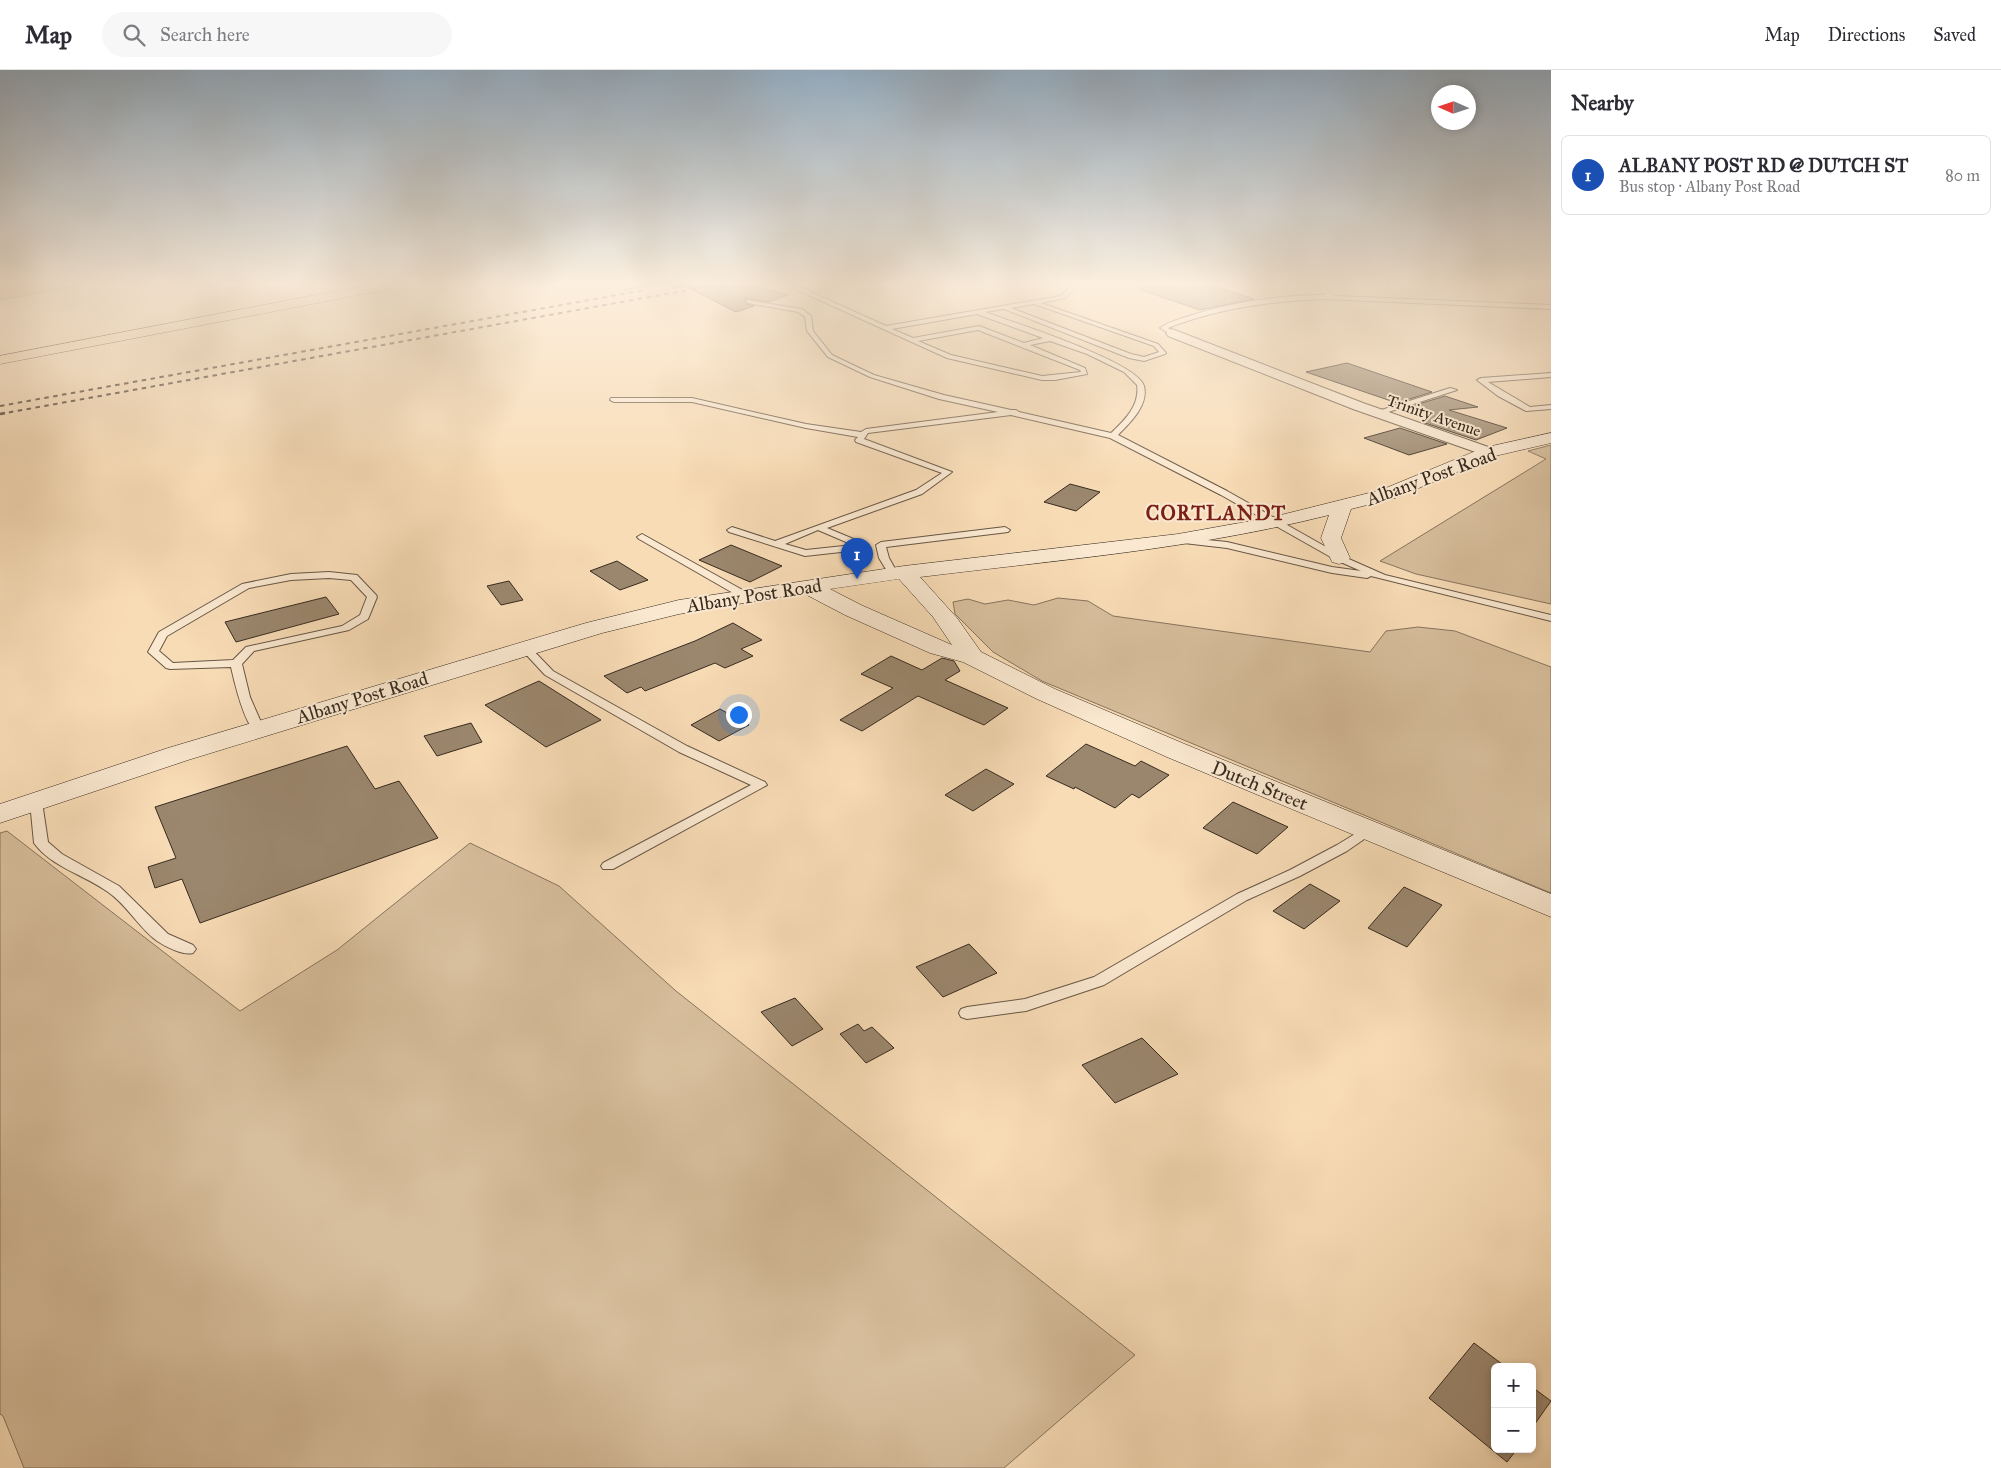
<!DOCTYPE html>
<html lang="en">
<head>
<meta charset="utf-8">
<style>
  body { margin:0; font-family:"IM FELL Great Primer",serif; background:#f7f7f7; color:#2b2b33 }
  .controls { position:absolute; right:15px; bottom:15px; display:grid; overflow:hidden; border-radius:8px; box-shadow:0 2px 8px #0003 }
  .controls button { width:45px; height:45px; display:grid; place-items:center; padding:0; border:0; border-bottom:1px solid #e1e1e2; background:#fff; color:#2b2b33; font:25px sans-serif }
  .compass { position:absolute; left:1431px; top:15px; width:45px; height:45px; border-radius:50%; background:#fff; box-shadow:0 2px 8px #0003; rotate:273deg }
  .you { position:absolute; left:738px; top:644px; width:18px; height:18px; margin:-12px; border:4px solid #fff; border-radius:50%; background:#1a73e8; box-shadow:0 0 0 8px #1a73e833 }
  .badge { display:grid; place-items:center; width:32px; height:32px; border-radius:50%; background:#8f2418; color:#fff; font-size:16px; font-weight:700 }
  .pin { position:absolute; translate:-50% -41px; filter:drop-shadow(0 1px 2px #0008) }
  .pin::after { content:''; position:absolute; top:26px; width:18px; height:15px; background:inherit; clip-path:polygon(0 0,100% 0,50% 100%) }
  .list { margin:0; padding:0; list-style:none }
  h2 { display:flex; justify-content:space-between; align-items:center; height:65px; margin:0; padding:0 20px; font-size:21px }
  h2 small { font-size:16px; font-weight:400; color:#7c7c81 }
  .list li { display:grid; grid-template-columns:32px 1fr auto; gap:15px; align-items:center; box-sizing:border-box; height:80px; margin:0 10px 10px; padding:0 10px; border:1px solid #e1e1e2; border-radius:8px }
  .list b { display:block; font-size:19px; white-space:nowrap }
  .list p { margin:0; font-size:16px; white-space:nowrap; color:#7c7c81 }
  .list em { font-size:16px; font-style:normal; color:#7c7c81 }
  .icon { flex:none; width:28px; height:28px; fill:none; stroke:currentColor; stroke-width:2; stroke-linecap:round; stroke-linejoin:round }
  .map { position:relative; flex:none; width:1551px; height:1398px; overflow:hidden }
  header { display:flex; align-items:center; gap:30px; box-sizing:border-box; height:70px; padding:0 25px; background:#fff; border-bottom:1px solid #e1e1e2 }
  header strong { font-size:24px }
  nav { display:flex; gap:28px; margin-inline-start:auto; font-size:18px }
  .search { width:350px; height:45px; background:#f7f7f7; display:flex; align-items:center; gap:12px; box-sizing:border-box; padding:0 18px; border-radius:28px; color:#7c7c81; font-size:19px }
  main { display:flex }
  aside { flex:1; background:#fff }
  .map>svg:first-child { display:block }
</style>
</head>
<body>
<header>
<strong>Map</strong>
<div class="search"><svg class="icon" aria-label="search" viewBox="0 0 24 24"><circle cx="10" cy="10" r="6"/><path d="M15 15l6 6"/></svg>Search here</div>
<nav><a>Map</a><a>Directions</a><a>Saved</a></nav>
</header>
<main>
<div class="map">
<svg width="1551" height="1398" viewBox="0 0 1551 1398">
  <rect width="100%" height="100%" fill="#f8dcb6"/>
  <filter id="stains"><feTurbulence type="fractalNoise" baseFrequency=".004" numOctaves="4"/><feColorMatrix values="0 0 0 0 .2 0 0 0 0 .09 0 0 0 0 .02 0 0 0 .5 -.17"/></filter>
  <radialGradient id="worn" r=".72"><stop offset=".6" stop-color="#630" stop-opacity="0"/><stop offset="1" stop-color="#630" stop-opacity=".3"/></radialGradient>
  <g fill="#d7be9c" stroke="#87745e">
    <path d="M0,215H81L0,230Z"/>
    <path d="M1551,375V534L1416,504L1380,491L1546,389L1528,381Z"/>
    <path d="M1058,528L1088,531L1113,546L1370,582L1386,561L1418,557L1455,561L1551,597V823L1042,611L993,582L955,544L953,532L968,529L985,534L1008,530L1034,535Z"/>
    <path d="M7,761L240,941L337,880L470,773L559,816L676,921L1135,1285L1004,1398H24L3,1346L0,1344V763Z"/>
  </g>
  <g fill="#9b876e" stroke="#372a1f">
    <path d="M683,215H750L788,225L768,232L745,228L746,234L754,236L736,242Z"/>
    <path d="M1138,215H1211L1254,229L1200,240L1138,219Z"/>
    <path d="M1347,293L1432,322L1397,333L1306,302Z"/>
    <path d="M1445,326L1478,337L1449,340L1507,358L1476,370L1422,352L1425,351L1428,342L1409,337Z"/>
    <path d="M1400,358L1447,374L1409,385L1364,368Z"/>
    <path d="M1070,414L1100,422L1076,441L1044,432Z"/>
    <path d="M731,475L782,496L750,512L699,490Z"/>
    <path d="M617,491L648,510L620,520L590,501Z"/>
    <path d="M509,511L523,530L501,535L487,516Z"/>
    <path d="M326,527L339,544L236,572L225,552Z"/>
    <path d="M733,553L762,570L741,579L753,586L725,598L715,593L645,621L641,617L627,623L604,606L695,571Z"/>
    <path d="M891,586L922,600L942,588L954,591L960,601L945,610L1008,638L984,655L918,626L862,661L840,650L893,618L861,604Z"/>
    <path d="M539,611L601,650L546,677L485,635Z"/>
    <path d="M720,639L749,655L719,671L691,655Z"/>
    <path d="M471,653L482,672L437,686L424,666Z"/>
    <path d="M1086,674L1135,696L1141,691L1169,705L1139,728L1132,724L1115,738L1075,717L1074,719L1046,706Z"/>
    <path d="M347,676L375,719L399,711L438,768L200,853L182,809L155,818L148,797L176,788L155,737Z"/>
    <path d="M986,699L1014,714L973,741L945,725Z"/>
    <path d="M1233,732L1288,757L1257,784L1203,758Z"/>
    <path d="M1310,814L1340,831L1304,859L1273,841Z"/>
    <path d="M1404,817L1442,835L1407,877L1368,858Z"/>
    <path d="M969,874L997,903L943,927L916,897Z"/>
    <path d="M795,928L823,959L792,976L761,942Z"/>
    <path d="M858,954L864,961L872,957L894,978L866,993L840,964Z"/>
    <path d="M1142,968L1178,1004L1115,1033L1082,995Z"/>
    <path d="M1474,1273L1506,1297H1495V1379H1517L1507,1392L1429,1328Z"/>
    <path d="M1532,1317L1551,1331L1532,1358Z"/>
  </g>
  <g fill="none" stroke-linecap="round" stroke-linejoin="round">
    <g stroke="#675645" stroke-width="2">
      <g id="lane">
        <path d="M794,215H800V217L886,256L1061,226L1068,219L1067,215H1073L1074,219L1065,228L1041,233L1158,274L1166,283L1165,284L1144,291L1129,288L1004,239L985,242C1012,252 1138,292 1144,316C1149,335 1130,353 1118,365L1227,421L1342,486L1385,505L1551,545V551L1371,506L1367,508L1332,503L1227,478L1175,472L1173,470L1178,467L1227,472L1332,497L1361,501L1336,490L1221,425L1110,368L1011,345L868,363L864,369L952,402L922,424L827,458L868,475V479L805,486L729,462L727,460L732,457L775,471L916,420L942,403L856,372L855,370L858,367L806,358L692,332H614L610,330L611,328H692L806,354L861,362L866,359L998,342L939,329L870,307L828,287L807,261L805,247L798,242L748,233L746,230L802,239L811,246L813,261L832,285L874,305L944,325L1011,340H1016L1019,342L1111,363C1125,350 1140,335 1137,315L1124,302L1087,284L1050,271L1030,275L1085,298L1087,304L1055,310H1042L947,288L795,219ZM1034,234L1154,276L1159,282L1144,287L1131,284L1011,238ZM977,244L1043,268L1024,273L979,256L913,268L892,259ZM978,260L1080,300L1081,302L1042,306L951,285L918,271ZM818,460L853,475L806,480L785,474Z"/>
        <path d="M1310,215H1318L1336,226L1551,235V239L1325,229C1271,231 1219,238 1168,258L1175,263L1172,265L1160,258C1168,252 1179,249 1189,246C1233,232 1281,225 1327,225Z"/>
        <path d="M1551,303V307L1488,312L1530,337L1551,335V339L1526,341L1498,326L1477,310L1481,308Z"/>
        <path d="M1450,318L1457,320L1379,345L1372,343Z"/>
        <path d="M1005,457L1010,460L1008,462L886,477L889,488L898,504L893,507L890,506L879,488L876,475L881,472Z"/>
        <path d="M642,464L748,523L749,525L744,528L740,527L639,469L637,467Z"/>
        <path d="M329,502L357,505L376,525L377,527L368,549L349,560L254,581L242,594L250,627L264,659L262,662L258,663C245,659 234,610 231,597L170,599L166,598L148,582L159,562L242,514L291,504ZM329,508L351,510L367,527L360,545L342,556L246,577L233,590L173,593L159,581L167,566L249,518L291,510Z"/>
        <path d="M525,575L529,576L553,601L687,676L765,712L767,715L613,799H603L601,796L603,793L751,715L679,682L545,605L520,578Z"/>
        <path d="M36,728L42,732L48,772L62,784L119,816L168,864L193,875L196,879L193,883C184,886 166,877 157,871C139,858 127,835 108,822C85,805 51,797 34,773L30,732Z"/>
        <path d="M1368,756L1373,757L1375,760L1373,763L1347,781L1300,806L1247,830L1104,915L1026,941L967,949L961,947L959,943L961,939L967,937L1025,929L1094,907L1237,824L1290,800L1337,775Z"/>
      </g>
    </g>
    <g stroke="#675645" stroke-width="2">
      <path id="street" d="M1172,259L1363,333L1494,379L1497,382L1494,385H1484L1353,339L1168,266L1166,263Z"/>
    </g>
    <g stroke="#372a1f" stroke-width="1">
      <path id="secondary" d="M1551,363V373L1495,386L1395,428L1351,439L1341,468L1350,488L1346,492L1339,494L1332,492L1321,468L1329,445C1195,479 1057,490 920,507L957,548L981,582L1055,619L1187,675L1551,824V847L1167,687L1037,629L963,592L930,583L845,545L803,523L679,544L602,563L188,690L0,753V734L168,678L586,553L679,530L904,496L1178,464L1273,447L1381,420L1483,378ZM899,509L933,547L952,575L861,535L830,519Z"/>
    </g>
    <g stroke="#372a1f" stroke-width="1">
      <path id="highway" d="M368,215H396L390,219L0,294V286Z"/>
    </g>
    <g stroke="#372a1f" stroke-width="2" stroke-dasharray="2 1" stroke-linecap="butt">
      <path d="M673,218L687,215"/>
      <path d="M624,220L650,215"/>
    </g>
    <use href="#lane" fill="#fae8d0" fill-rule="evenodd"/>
    <use href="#street" fill="#fae8d0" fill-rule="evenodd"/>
    <use href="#secondary" fill="#fae8d0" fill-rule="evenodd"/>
    <use href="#highway" fill="#f8dcb6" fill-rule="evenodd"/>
    <g stroke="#372a1f" stroke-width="2" stroke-dasharray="4.5 4.5" stroke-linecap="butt">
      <path d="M0,336L645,220"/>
      <path d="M0,344L716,215"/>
    </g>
    <path stroke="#372a1f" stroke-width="2.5" stroke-dasharray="6 6" stroke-linecap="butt" d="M0,344L5,343"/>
    <path stroke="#372a1f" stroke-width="2" stroke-dasharray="2 1" stroke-linecap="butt" d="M703,215L710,218"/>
  </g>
  <linearGradient id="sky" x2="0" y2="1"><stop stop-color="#94acc0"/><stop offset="0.52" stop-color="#fcefde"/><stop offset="1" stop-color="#fcefde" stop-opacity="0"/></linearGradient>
  <rect width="1551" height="411" fill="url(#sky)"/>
  <g text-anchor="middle" stroke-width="4" stroke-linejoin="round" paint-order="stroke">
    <g font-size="16" fill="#372a1f" stroke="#fae8d0">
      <text transform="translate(1434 345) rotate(19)" y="6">Trinity Avenue</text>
    </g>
    <g font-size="19" fill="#372a1f" stroke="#fae8d0">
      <text transform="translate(1431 406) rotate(-20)" y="7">Albany Post Road</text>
      <text transform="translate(754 525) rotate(-9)" y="7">Albany Post Road</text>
      <text transform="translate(362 627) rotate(-17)" y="7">Albany Post Road</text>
      <text transform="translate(1260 715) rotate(22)" y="7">Dutch Street</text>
    </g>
    <g font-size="20" font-weight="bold" letter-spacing="1" fill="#7a1f14" stroke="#fae8d0">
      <text x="1216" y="450">CORTLANDT</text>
    </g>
  </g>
  <rect width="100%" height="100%" filter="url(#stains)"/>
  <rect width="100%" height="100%" fill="url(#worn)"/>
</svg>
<div class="controls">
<button>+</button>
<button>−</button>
</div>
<svg class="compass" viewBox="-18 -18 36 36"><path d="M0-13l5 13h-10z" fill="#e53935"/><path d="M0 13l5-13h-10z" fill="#7c7c81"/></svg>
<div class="you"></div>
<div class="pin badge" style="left:857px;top:509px;background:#1a4fb4">1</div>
</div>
<aside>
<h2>Nearby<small></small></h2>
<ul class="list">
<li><span class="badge" style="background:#1a4fb4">1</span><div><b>ALBANY POST RD @ DUTCH ST</b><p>Bus stop · Albany Post Road</p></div><em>80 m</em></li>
</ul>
</aside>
</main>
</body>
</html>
